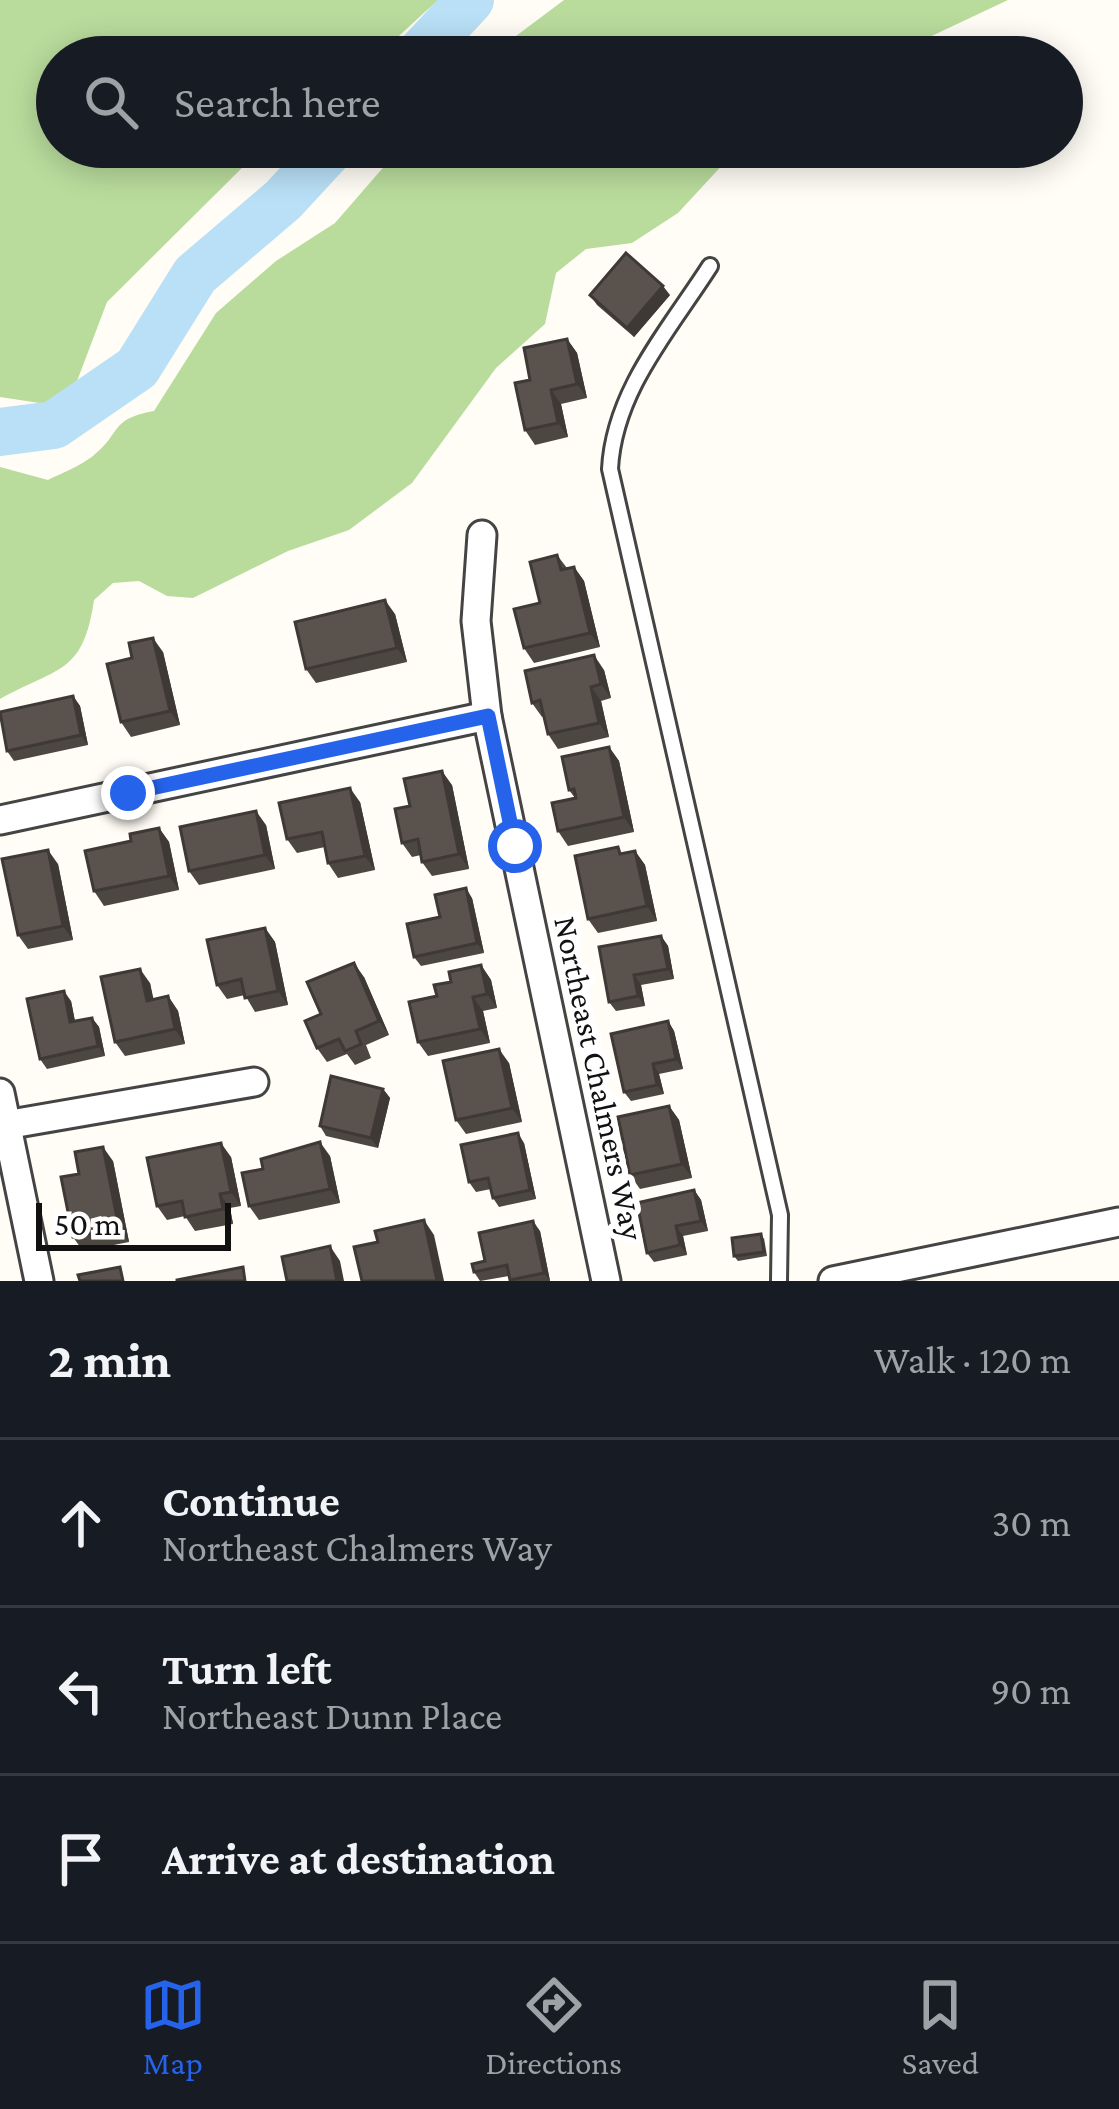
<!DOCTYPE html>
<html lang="en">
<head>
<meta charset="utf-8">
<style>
  body { margin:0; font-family:"Crimson Pro",serif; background:#20242c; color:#f1f3f6 }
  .scale { position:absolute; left:36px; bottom:30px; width:195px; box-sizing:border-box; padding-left:12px; border:6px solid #111; border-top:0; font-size:33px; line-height:42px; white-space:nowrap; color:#111; -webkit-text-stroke:9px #fff; paint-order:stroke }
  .stop { position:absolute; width:36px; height:36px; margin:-27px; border:9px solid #2563eb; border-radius:50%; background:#fff }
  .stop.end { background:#2563eb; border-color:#fff; box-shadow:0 3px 12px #0008 }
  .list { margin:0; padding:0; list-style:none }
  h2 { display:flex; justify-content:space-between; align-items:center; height:156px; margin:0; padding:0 48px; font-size:51px }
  h2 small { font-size:39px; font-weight:400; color:#9ea1a6 }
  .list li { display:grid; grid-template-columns:78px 1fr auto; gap:36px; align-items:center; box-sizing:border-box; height:168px; padding:0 48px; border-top:3px solid #363941 }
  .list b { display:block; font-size:45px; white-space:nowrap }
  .list p { margin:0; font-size:39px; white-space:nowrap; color:#9ea1a6 }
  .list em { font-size:39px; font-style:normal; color:#9ea1a6 }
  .icon { flex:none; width:66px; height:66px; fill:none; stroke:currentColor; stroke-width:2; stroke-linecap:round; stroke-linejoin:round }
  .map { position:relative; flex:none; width:1119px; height:1281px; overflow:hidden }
  .search { position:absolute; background:#171b24; box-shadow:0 6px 30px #0003; left:36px; right:36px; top:36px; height:132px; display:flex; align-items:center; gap:30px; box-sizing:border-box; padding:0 42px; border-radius:66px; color:#9ea1a6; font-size:45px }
  .sheet { height:660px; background:#171b24 }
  nav { display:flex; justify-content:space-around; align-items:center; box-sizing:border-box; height:168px; border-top:3px solid #363941; background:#171b24; font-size:33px; color:#9ea1a6 }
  nav a { display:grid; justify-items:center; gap:6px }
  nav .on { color:#2563eb }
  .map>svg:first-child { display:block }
</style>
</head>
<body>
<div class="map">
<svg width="1119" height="1281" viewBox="0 0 1119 1281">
  <rect width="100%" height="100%" fill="#fffdf5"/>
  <g fill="#b9dc9c">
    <path d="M0,0H438L376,57H57V147H263L107,302L74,389L46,404L0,397Z"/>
    <path d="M564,0H1008L887,57H488Z"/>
    <path d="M401,147H739L678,213L632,243L586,249L556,273L545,324L496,368L412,483L349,530L288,551L193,598L167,596L139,581L113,583L94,600C83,674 60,666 0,699V467L48,480C62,473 80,466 93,456C122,433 109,419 154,411L216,313L276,261L335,223Z"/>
  </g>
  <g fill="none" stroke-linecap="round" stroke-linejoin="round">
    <g stroke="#b9e0f7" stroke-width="48">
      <path d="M417,57L470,0"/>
      <path d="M0,432L54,425L137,368L195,275L283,200L332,147"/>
    </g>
    <g stroke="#444" stroke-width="20">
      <path id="lane" d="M710,266C669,330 614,391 610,469L780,1215L779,1281"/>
    </g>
    <g stroke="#444" stroke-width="33">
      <g id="street">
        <path d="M482,535L476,621L487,716L606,1281"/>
        <path d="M0,820L487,716"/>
        <path d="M0,1093L39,1281"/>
        <path d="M0,1126L254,1082"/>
        <path d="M833,1281L1119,1222"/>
      </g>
    </g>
    <use href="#lane" stroke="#fff" stroke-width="14"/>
    <use href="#street" stroke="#fff" stroke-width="27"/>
  </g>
  <g fill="#4d4742">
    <path d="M590,295H670L634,337L597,305Z"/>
    <path d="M567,339L577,353L587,398L561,404L568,437L535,445L525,430L530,380Z"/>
    <path d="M557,555L567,568L574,567L584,581L600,647L534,663L524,648Z"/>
    <path d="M395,614L407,662L316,683L306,669Z"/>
    <path d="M163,652L180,725L131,737L121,722Z"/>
    <path d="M604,670L611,698L601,701L609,737L558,749L548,734L544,716L542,717L532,703Z"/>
    <path d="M73,696L80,706L88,745L14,761L7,751Z"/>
    <path d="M609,747L619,761L634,832L568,846L558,831L575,798L569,790Z"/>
    <path d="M452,785L469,869L432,876L422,862L421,855L412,857L402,843Z"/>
    <path d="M360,802L375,870L338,878L328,863L325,847L297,853L287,839Z"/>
    <path d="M266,825L275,869L199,885L189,871Z"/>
    <path d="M159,828L169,842L179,890L104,906L94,891L131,841Z"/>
    <path d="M635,851L645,865L657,921L598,933L588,919L622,853Z"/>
    <path d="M58,864L73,940L28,949L18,935Z"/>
    <path d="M472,898L484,953L421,966L414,957L440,917Z"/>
    <path d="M265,928L275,942L288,1005L255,1012L245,995L227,999L217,985Z"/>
    <path d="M661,936L668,946L674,979L641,985L645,1006L616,1011L609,1002Z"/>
    <path d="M481,965L491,980L497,1008L483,1011L490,1043L428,1056L418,1042L451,982Z"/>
    <path d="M364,977L389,1035L366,1045L371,1058L355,1065L347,1054L327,1062L317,1048L321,1014Z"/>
    <path d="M150,983L153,1000L168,996L178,1011L185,1044L125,1056L115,1042Z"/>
    <path d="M71,1001L75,1021L92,1018L99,1027L105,1056L47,1069L40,1059Z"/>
    <path d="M668,1021L674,1031L683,1069L659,1074L664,1094L631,1101L624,1092Z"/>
    <path d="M509,1063L522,1122L466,1134L456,1120Z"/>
    <path d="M383,1089L390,1098L378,1148L326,1136L320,1126Z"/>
    <path d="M669,1106L679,1120L692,1178L640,1189L630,1175Z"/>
    <path d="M524,1143L536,1199L499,1207L493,1198L491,1189L476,1192L469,1182Z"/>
    <path d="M330,1156L340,1203L259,1220L249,1206Z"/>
    <path d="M231,1157L241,1206L230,1208L233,1224L195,1231L185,1216L167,1220L157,1206Z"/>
    <path d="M113,1161L129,1242L83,1251L73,1237L79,1174Z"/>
    <path d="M694,1190L701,1200L708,1231L683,1236L687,1255L654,1262L647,1253Z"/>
    <path d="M540,1231L550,1281H511L509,1276L480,1281L474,1272L485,1261Z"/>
    <path d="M764,1238L767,1256L738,1261L734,1256Z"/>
  </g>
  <g fill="#3f3936">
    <path d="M663,286L670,295L634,337L627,328Z"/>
    <path d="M567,339L577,353L587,398L577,384Z"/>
    <path d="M551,390L561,404L568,437L558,423Z"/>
    <path d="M574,567L584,581L600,647L590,633Z"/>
    <path d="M385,600L395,614L407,662L397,648Z"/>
    <path d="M153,638L163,652L180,725L170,711Z"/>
    <path d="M594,655L604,670L611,698L601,684Z"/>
    <path d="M591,687L601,701L609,737L599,723Z"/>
    <path d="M73,696L80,706L88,745L81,735Z"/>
    <path d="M609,747L619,761L634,832L624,817Z"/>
    <path d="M442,771L452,785L469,869L459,854Z"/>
    <path d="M350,788L360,802L375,870L365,856Z"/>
    <path d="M256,811L266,825L275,869L265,855Z"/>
    <path d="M159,828L169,842L179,890L169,876Z"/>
    <path d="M48,850L58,864L73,940L63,926Z"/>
    <path d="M635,851L645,865L657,921L647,906Z"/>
    <path d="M466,888L472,898L484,953L477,943Z"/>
    <path d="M265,928L275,942L288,1005L278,991Z"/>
    <path d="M661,936L668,946L674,979L668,969Z"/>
    <path d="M354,963L364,977L389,1035L379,1021Z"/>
    <path d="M481,965L491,980L497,1008L487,994Z"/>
    <path d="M140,969L150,983L157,1015L147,1001Z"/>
    <path d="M634,975L641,985L645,1006L638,996Z"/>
    <path d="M64,991L71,1001L77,1032L70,1022Z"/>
    <path d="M168,996L178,1011L185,1044L175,1029Z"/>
    <path d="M473,997L483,1011L490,1043L480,1029Z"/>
    <path d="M92,1018L99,1027L105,1056L98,1046Z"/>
    <path d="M668,1021L674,1031L683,1069L676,1059Z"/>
    <path d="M499,1049L509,1063L522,1122L512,1108Z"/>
    <path d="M653,1064L659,1074L664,1094L657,1085Z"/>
    <path d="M383,1089L390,1098L378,1148L371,1138Z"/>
    <path d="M669,1106L679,1120L692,1178L682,1164Z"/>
    <path d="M518,1133L524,1143L536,1199L530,1190Z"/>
    <path d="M320,1142L330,1156L340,1203L330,1189Z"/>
    <path d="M221,1143L231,1157L241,1206L231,1192Z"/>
    <path d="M103,1147L113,1161L129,1242L119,1228Z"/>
    <path d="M694,1190L701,1200L708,1231L701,1221Z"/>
    <path d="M220,1194L230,1208L233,1224L223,1209Z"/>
    <path d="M424,1220L434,1235L444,1281H437Z"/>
    <path d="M533,1221L540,1231L550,1281L544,1273Z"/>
    <path d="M676,1226L683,1236L687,1255L680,1245Z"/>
    <path d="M330,1246L340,1261L344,1281H337Z"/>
  </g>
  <g fill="#5a524d" stroke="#3f3936" stroke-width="3">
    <path d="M626,253L663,286L627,328L590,295Z"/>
    <path d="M567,339L577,384L551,390L558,423L525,430L515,383L530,380L524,348Z"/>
    <path d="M557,555L561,570L574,567L590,633L524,648L514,609L540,603L530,562Z"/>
    <path d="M385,600L397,648L306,669L295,622Z"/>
    <path d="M153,638L170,711L121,722L107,664L132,658L129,643Z"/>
    <path d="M594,655L601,684L591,687L599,723L548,734L540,700L532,703L525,671Z"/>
    <path d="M73,696L81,735L7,751L0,712Z"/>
    <path d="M609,747L624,817L558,831L552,803L576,798L574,789L569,790L562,757Z"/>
    <path d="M442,771L459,854L422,862L418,839L402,843L395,809L410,806L404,779Z"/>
    <path d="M350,788L365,856L328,863L322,832L287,839L279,803Z"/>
    <path d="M256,811L265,855L189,871L180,827Z"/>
    <path d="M159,828L169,876L94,891L85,851L131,841L130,834Z"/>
    <path d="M618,847L620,854L635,851L647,906L588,919L575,856Z"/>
    <path d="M48,850L63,926L18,935L2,859Z"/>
    <path d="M466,888L477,943L414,957L407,924L440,917L435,895Z"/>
    <path d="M265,928L278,991L245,998L241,979L217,985L207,940Z"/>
    <path d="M661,936L668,969L634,975L638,996L609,1002L599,947Z"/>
    <path d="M354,963L379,1021L356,1031L361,1044L345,1051L339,1039L317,1048L305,1021L321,1014L307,982Z"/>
    <path d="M481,965L487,994L473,997L480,1029L418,1042L409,1002L437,996L434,985L451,982L449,972Z"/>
    <path d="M140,969L147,1001L168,996L175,1029L115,1042L101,977Z"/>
    <path d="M64,991L70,1022L92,1018L98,1046L40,1059L27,999Z"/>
    <path d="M668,1021L676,1059L653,1064L657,1085L624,1092L611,1034Z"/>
    <path d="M499,1049L512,1108L456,1120L443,1061Z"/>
    <path d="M331,1076L383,1089L371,1138L320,1126Z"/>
    <path d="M669,1106L682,1164L630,1175L618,1117Z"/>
    <path d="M518,1133L530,1190L493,1198L488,1178L469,1182L461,1145Z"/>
    <path d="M320,1142L330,1189L249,1206L242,1173L263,1169L261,1159Z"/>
    <path d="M221,1143L231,1192L220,1194L223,1209L185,1217L182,1201L157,1206L147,1158Z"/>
    <path d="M103,1147L119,1228L73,1237L61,1177L79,1174L75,1152Z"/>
    <path d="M694,1190L701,1221L676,1226L680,1245L647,1253L637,1203Z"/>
    <path d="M424,1220L437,1281H362L354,1247L378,1242L375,1231Z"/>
    <path d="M533,1221L544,1273L510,1280L507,1265L474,1272L472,1264L485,1261L479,1233Z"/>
    <path d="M761,1234L764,1252L734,1256L732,1238Z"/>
    <path d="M330,1246L337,1281H287L282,1257Z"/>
    <path d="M120,1267L123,1281H80L78,1275Z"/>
    <path d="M243,1267L245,1281H177V1280Z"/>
  </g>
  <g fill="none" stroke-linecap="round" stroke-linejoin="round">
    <path stroke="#2563eb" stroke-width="15" d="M128,793L488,716L515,846"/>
  </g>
  <g text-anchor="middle" stroke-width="12" stroke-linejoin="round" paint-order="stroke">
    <g font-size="33" fill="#111" stroke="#fff">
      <text transform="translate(600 1078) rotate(78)" y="12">Northeast Chalmers Way</text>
    </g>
  </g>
</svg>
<div class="scale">50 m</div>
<div class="stop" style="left:515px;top:846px"></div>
<div class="stop end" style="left:128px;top:793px"></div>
<div class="search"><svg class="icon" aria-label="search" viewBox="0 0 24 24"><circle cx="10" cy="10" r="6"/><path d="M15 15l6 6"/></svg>Search here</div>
</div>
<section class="sheet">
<h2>2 min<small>Walk · 120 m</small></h2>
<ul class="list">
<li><svg class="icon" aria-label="ahead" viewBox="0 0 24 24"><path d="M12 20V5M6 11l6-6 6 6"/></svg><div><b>Continue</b><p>Northeast Chalmers Way</p></div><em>30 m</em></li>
<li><svg class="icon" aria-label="left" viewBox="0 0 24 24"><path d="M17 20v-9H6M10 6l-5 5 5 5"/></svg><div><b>Turn left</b><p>Northeast Dunn Place</p></div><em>90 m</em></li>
<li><svg class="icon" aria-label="arrive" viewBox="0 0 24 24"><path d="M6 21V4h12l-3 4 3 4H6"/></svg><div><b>Arrive at destination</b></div></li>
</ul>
</section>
<nav>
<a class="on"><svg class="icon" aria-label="map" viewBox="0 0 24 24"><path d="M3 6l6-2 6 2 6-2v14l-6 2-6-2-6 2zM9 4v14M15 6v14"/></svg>Map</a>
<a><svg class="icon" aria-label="directions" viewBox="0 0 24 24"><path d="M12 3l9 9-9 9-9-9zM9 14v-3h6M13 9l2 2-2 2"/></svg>Directions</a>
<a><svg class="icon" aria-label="saved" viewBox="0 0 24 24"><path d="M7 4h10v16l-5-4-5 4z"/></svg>Saved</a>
</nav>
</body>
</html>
